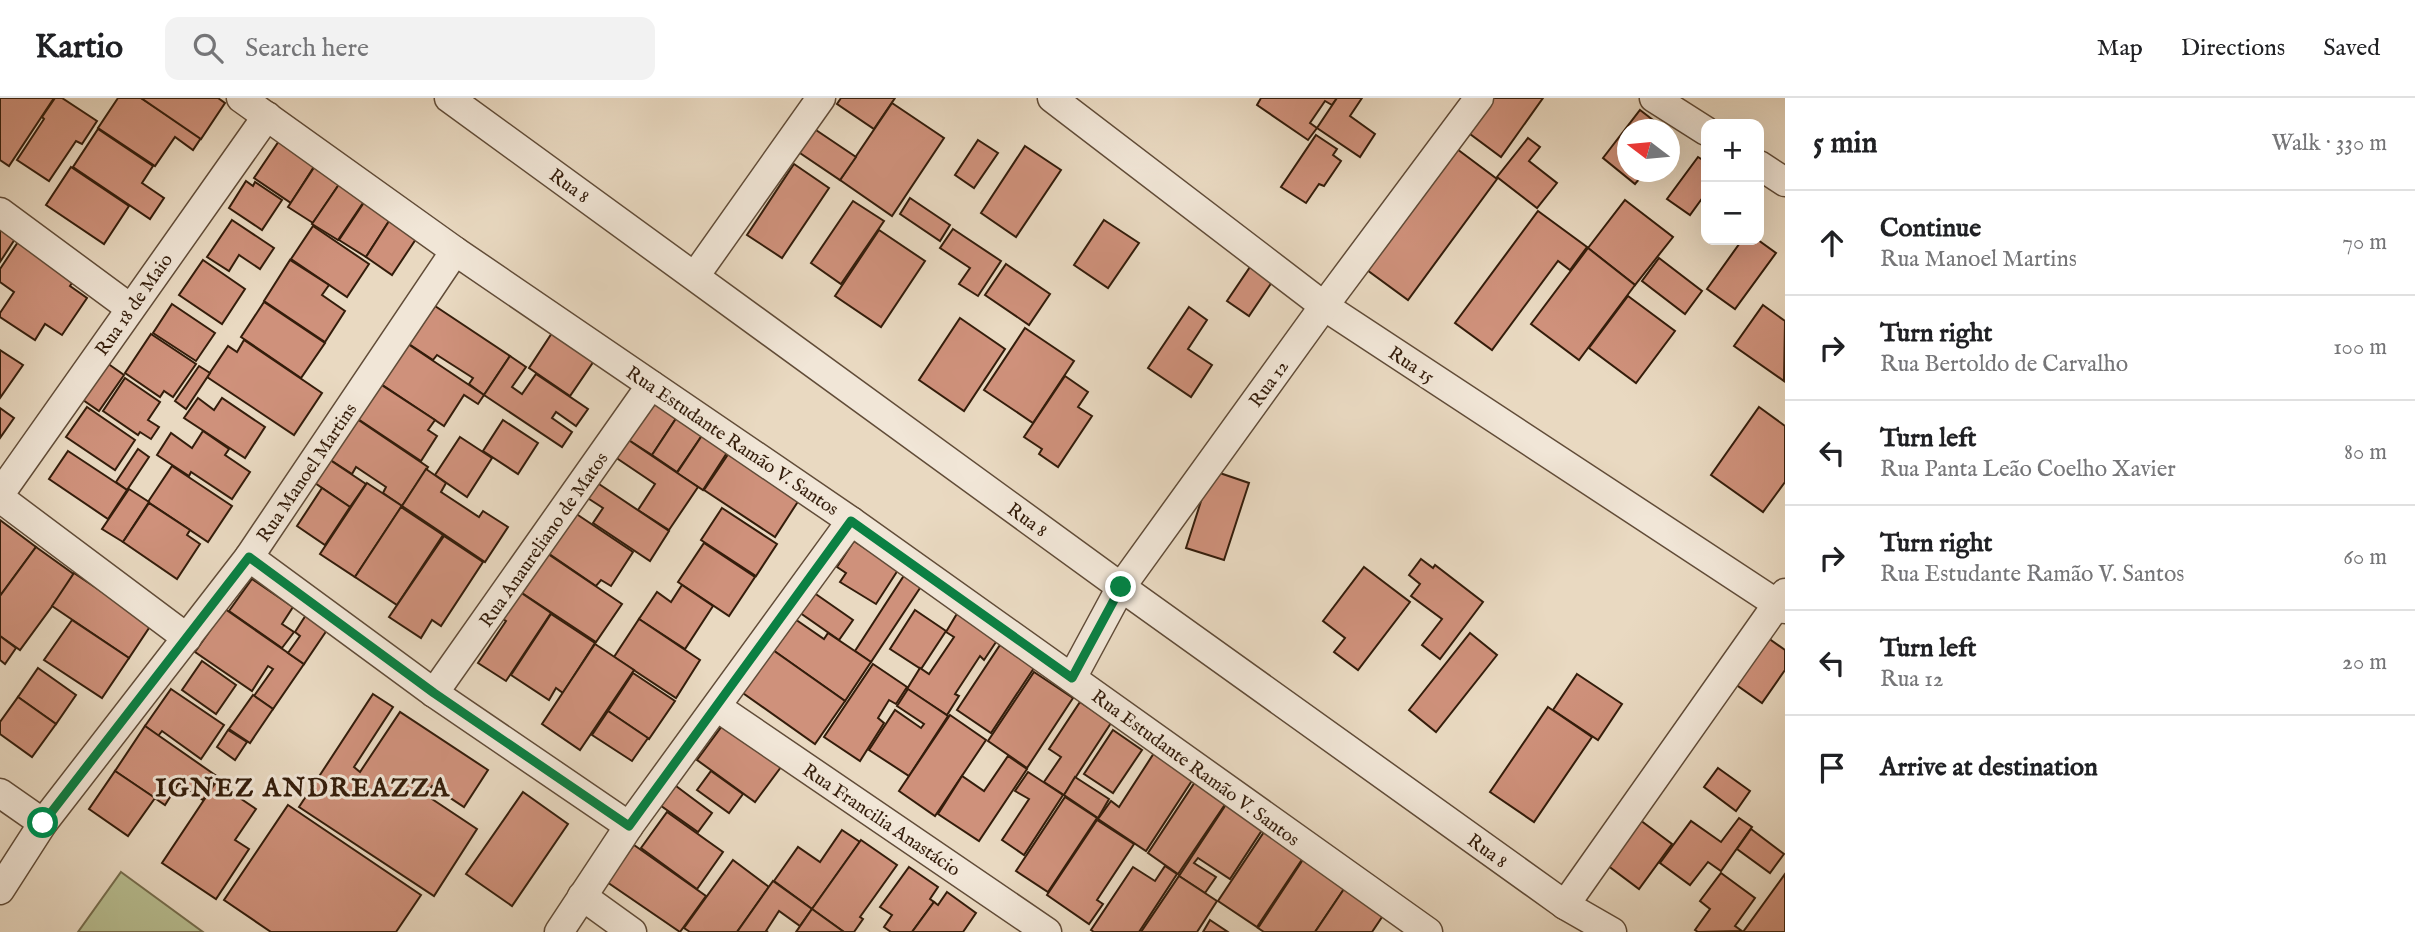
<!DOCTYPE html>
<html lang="en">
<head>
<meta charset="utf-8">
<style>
  body { margin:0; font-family:"IM FELL English",serif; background:#f2f2f2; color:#202124 }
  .controls { position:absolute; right:21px; top:21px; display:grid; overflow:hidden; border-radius:14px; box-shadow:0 7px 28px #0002 }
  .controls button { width:63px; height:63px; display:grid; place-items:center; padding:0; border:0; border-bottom:2px solid #e0e0e0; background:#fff; color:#202124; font:35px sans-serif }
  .compass { position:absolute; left:1617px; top:21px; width:63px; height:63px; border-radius:50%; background:#fff; box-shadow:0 7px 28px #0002; rotate:286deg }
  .stop { position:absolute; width:21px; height:21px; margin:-16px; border:5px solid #0b8043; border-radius:50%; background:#fff }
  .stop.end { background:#0b8043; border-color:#fff; box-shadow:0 2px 7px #0008 }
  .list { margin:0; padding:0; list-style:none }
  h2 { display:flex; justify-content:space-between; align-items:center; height:91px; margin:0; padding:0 28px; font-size:30px }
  h2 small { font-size:23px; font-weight:400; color:#757577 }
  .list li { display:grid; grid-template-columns:46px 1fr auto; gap:21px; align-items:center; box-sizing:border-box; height:105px; padding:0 28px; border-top:2px solid #e0e0e0 }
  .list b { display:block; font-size:26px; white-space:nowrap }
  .list p { margin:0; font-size:23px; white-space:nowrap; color:#757577 }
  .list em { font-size:23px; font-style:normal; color:#757577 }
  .icon { flex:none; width:38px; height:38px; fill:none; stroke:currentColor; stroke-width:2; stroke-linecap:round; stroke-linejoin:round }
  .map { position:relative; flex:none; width:1785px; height:834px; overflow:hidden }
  header { display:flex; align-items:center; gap:42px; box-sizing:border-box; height:98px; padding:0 35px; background:#fff; border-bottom:2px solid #e0e0e0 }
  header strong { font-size:33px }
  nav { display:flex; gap:38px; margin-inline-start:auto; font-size:24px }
  .search { width:490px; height:63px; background:#f2f2f2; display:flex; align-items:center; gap:18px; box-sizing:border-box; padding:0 24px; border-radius:14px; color:#757577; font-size:26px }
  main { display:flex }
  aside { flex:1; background:#fff }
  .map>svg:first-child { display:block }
</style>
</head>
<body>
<header>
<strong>Kartio</strong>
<div class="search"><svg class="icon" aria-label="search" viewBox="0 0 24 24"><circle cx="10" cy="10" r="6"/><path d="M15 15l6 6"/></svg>Search here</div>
<nav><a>Map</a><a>Directions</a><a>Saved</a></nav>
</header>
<main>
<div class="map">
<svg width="1785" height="834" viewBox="0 0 1785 834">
  <rect width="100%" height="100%" fill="#e9d9c1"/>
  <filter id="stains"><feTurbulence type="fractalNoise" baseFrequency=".00286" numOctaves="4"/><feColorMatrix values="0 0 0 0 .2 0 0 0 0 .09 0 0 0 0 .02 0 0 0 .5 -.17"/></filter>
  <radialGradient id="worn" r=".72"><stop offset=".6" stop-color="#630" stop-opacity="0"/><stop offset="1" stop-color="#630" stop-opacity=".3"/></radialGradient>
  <path fill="#b8bf92" stroke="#766e4e" stroke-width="2" d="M121,774L203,834H78Z"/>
  <g fill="#cf917b" stroke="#341d0b" stroke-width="2">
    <path d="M0,0H54L9,68L0,62Z"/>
    <path d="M55,0H62L97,23L82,46L76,43L49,83L17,62L44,21L42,19Z"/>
    <path d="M118,0H141L201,40L193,52L175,39L155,68L98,30Z"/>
    <path d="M141,0H218L225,5L201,41Z"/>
    <path d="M841,0H895L874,31L837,6Z"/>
    <path d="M1261,0H1337L1332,7L1325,3L1310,25L1317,30L1308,42L1257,7Z"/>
    <path d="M1337,0H1362L1350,18L1375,36L1360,59L1317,30Z"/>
    <path d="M1489,0H1543L1501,59L1466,33Z"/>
    <path d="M892,5L944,40L892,118L840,82Z"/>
    <path d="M1640,12L1666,32H1628V74H1645L1635,86L1603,60Z"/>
    <path d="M810,28L856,59L840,82L794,51Z"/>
    <path d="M98,31L153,68L142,85L164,100L150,121L73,69Z"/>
    <path d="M1316,37L1337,51L1333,57L1341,63L1324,88L1319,86L1306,105L1281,89Z"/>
    <path d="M1528,40L1540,49L1529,63L1557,85L1537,110L1497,79Z"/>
    <path d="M978,42L998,55L974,90L955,77Z"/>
    <path d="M279,43L315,67L291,105L254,80Z"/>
    <path d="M1025,48L1061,72L1016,139L981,115Z"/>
    <path d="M1457,51L1497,81L1408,202L1367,172Z"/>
    <path d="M1698,59L1706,64V95L1690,117L1667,101Z"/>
    <path d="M794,66L829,90L782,160L747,137Z"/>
    <path d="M315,68L340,85L313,125L288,109Z"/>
    <path d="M71,69L129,108L104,146L46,107Z"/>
    <path d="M246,83L253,88L255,84L282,102L262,132L229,110Z"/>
    <path d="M340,85L365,102L338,142L312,126Z"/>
    <path d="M910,100L950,127L940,143L900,116Z"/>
    <path d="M1625,102L1673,139L1635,187L1588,150Z"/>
    <path d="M365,103L391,120L366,159L339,142Z"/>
    <path d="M853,103L884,123L841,186L811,165Z"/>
    <path d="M1538,113L1587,149L1570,172L1558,163L1492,252L1455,225Z"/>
    <path d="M391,120L418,138L392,177L366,159Z"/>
    <path d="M232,122L274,150L260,171L239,157L229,173L207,159Z"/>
    <path d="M1104,122L1139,145L1108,190L1074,167Z"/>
    <path d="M313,128L369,166L347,199L291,161Z"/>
    <path d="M0,130L15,141L0,164Z"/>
    <path d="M953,131L1001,163L978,198L959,186L970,170L940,150Z"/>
    <path d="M879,132L925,163L881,229L835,198Z"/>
    <path d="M1742,142H1758L1776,155L1735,211L1707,191Z"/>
    <path d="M18,144L74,182L70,188L87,200L62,237L45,226L35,242L0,219V215L14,194L0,184V171Z"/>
    <path d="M1588,150L1635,187L1579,262L1531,226Z"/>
    <path d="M1659,160L1702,193L1685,216L1642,183Z"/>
    <path d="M203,162L245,191L222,226L179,197Z"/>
    <path d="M290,162L329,187L322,197L345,213L325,244L264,203Z"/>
    <path d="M1006,166L1050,196L1029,227L985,197Z"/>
    <path d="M1250,169L1272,184L1249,218L1227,203Z"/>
    <path d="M1628,198L1675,233L1636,285L1589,250Z"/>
    <path d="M264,204L325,245L301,280L241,239Z"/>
    <path d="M172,206L215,235L196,263L153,235Z"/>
    <path d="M1763,207L1785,223L1784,283L1734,248Z"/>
    <path d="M435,208L510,258L484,297L469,286L473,280L437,257L433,262L409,246Z"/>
    <path d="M1189,209L1207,222L1188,251L1212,267L1191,299L1148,270Z"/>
    <path d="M960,220L1005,251L964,313L919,282Z"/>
    <path d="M1025,230L1074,263L1033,325L984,292Z"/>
    <path d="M554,232L596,260L570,298L529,270Z"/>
    <path d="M151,236L196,266L173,299L164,293L160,299L125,275Z"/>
    <path d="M244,242L322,295L294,337L207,279L228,248L237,254Z"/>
    <path d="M402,242L484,297L478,306L464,297L444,328L375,282Z"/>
    <path d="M0,252L23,267L0,300Z"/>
    <path d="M510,258L526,269L512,289L522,296L536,276L588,311L576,328L556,314L552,320L572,334L562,349L484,297Z"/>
    <path d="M107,265L124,277L99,313L83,302Z"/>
    <path d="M199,268L210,275L186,311L175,303Z"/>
    <path d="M1065,278L1088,294L1078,309L1092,318L1058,369L1039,356L1042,351L1024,339Z"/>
    <path d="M125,280L160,304L148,322L159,329L151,341L140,334L138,337L103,313Z"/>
    <path d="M377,284L435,322L428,332L437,338L421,363L355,319Z"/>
    <path d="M652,298L679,316L652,357L624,339Z"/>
    <path d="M198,300L214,312L222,300L265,329L245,360L184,320Z"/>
    <path d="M87,309L135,342L115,372L66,339Z"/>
    <path d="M1759,309L1785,328V384L1763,414L1711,377Z"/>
    <path d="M0,310L14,320L0,340Z"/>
    <path d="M679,316L705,333L677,374L652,357Z"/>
    <path d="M354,319L428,369L402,408L383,395L386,389L356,369L352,376L326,359Z"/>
    <path d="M503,322L538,345L518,376L483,353Z"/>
    <path d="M203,333L229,351L225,357L250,374L232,401L191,374L189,378L157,357L171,335L192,350Z"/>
    <path d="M705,333L730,350L703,392L677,375Z"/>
    <path d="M460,339L492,360L467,399L435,377Z"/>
    <path d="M624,339L698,389L669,432L638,412L655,386L612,357Z"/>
    <path d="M138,351L149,359L127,392L116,384Z"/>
    <path d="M68,353L127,392L108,421L49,381Z"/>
    <path d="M729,355L799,402L775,439L704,392Z"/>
    <path d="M327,360L366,386L350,409L312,383Z"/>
    <path d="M172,368L232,408L208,444L148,404Z"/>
    <path d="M426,371L446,385L441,394L479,419L483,413L508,429L485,464L402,408Z"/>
    <path d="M1211,372L1249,385L1224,462L1186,450Z"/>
    <path d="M593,382L669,433L650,463L593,425L603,410L583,397Z"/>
    <path d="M367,385L402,408L355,479L320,456Z"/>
    <path d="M322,390L350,409L325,447L297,428Z"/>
    <path d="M129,391L149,404L123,444L102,431Z"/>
    <path d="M149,405L190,432L187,437L200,446L177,481L123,444Z"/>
    <path d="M401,409L443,437L397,507L355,479Z"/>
    <path d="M722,410L777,446L756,478L701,442Z"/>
    <path d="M572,413L633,454L611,488L601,482L596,488L545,453Z"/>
    <path d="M0,422L36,449L0,498Z"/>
    <path d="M444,438L483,464L441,528L432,522L421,540L389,519Z"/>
    <path d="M854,443L898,472L876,506L840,484L846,475L837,469Z"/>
    <path d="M704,445L755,479L729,518L678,484Z"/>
    <path d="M36,449L75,477L20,552L0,538V498Z"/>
    <path d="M548,456L622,506L596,544L522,495Z"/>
    <path d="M1421,461L1433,470L1435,467L1483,504L1440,561L1422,547L1442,521L1411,498L1420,486L1409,477Z"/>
    <path d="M1364,469L1410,504L1358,572L1334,554L1345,540L1323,523Z"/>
    <path d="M74,475L151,527L129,560L52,508Z"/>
    <path d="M905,476L922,487L871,564L855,553Z"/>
    <path d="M252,481L293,509L282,526L294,534L282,550L229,513Z"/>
    <path d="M682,487L713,508L685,551L639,521L657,494L671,504Z"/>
    <path d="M517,492L551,515L506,583L478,565L506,523L500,519Z"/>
    <path d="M810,492L853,522L839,542L796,512Z"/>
    <path d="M225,511L304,566L273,611L254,598L273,571L268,568L252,593L195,554Z"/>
    <path d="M915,512L946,533L921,571L890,551Z"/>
    <path d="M958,514L998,541L984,562L980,558L955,596L959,598L947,617L907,591L920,570L929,576L954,539L946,534Z"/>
    <path d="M551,516L595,545L563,595L556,590L549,602L511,577Z"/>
    <path d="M306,517L327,532L304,566L288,555L300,538L295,534Z"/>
    <path d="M792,519L824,541L828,535L871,564L845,603L770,550Z"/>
    <path d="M639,521L700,562L676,600L614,559Z"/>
    <path d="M72,522L129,560L102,600L44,562Z"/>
    <path d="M1470,535L1497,557L1436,634L1409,612Z"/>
    <path d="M1761,535L1785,552V572L1762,605L1728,581Z"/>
    <path d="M0,538L16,550L5,566L0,562Z"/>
    <path d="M595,546L634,572L580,652L542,626Z"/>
    <path d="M1000,547L1034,570L991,635L957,612Z"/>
    <path d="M770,550L845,603L815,646L740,593Z"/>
    <path d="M202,563L236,587L216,616L182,592Z"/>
    <path d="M873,566L907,589L896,606L889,602L878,620L884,625L860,663L824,639Z"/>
    <path d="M38,570L76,597L56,626L18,599Z"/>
    <path d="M1034,574L1073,600L1027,670L988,643Z"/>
    <path d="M633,575L675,603L649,641L608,613Z"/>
    <path d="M1577,576L1622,606L1598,642L1553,612Z"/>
    <path d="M171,591L224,627L201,661L162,633L158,638L145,628Z"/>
    <path d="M908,591L948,618L909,678L869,652L895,612L921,630L924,626L897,608Z"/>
    <path d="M373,596L393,609L354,669L360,674L400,614L488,672L464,709L432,688L426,697L477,731L434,798L299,709Z"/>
    <path d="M253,597L273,611L250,645L229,631Z"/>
    <path d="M18,599L56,626L32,659L0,636V624Z"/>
    <path d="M1080,604L1111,625L1064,697L1044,684L1061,659L1049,651Z"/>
    <path d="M1548,609L1592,639L1534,724L1490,694Z"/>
    <path d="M608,613L648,640L632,663L592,637Z"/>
    <path d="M950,617L986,642L935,718L899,693Z"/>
    <path d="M145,628L218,679L203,702L179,685L165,707L115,673Z"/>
    <path d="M722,628L781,669L755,704L697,662Z"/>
    <path d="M228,632L247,644L235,662L217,649Z"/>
    <path d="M1113,632L1142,652L1113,695L1084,676Z"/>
    <path d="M1156,652L1195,678L1146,753L1098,721L1111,703L1119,709Z"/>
    <path d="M1008,658L1027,671L979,743L938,716L962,678L984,693Z"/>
    <path d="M1718,670L1750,693L1736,713L1704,689Z"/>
    <path d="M115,673L155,700L128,738L89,711Z"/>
    <path d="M711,673L743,696L729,715L697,692Z"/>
    <path d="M1028,674L1063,697L1024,757L1002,742L1029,701L1015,693Z"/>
    <path d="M1199,678L1230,699L1178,776L1148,755Z"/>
    <path d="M1075,679L1109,701L1098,720L1064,697Z"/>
    <path d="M216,684L256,711L235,742L249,751L216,801L162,765Z"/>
    <path d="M672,685L712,715L698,734L657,705Z"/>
    <path d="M523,694L568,726L512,808L466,776Z"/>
    <path d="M1065,699L1097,720L1048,794L1016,773Z"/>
    <path d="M1229,702L1266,726L1230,781L1198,760L1194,765L1216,779L1205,795L1179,778Z"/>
    <path d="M288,707L421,797L396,834H271L224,802Z"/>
    <path d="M667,714L723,754L697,791L641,750Z"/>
    <path d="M1632,716L1672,746L1639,791L1599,761Z"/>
    <path d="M1739,720L1752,729L1721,773L1708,764L1690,787L1660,765L1691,723L1721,744Z"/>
    <path d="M1097,722L1134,746L1097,802L1103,806L1089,826L1047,797Z"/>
    <path d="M1268,728L1307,754L1257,829L1218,803Z"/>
    <path d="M1751,731L1784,756L1770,775L1737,751Z"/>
    <path d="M842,732L860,744L812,811L774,783L798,749L820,764Z"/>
    <path d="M861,742L897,767L860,819L863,821L854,834H844L812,811Z"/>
    <path d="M634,747L706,798L680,834L607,784Z"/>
    <path d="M1308,754L1350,782L1315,834H1264L1258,830Z"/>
    <path d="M733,762L769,789L737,834H690L684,830Z"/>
    <path d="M1165,768L1177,776L1139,834H1094L1091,832L1133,769L1155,783Z"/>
    <path d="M909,769L938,789L930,801L934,804L912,834H891L884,829L892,817L880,809Z"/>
    <path d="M1721,775L1755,800L1735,828L1742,833L1698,834L1695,832L1710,811L1700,803Z"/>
    <path d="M1785,776V834H1743Z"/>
    <path d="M1179,778L1217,803L1197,834H1141Z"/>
    <path d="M773,783L812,811L800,828L779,813L766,833L768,834H737Z"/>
    <path d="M1348,785L1388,810L1372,834H1315Z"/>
    <path d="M947,794L976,815L963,834H912L934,804L938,807Z"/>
    <path d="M812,811L844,834H796Z"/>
    <path d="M1210,822L1228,834H1203Z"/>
  </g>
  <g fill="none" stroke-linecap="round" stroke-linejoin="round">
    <g stroke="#614c38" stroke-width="31">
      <g id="street">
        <path d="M241,0L455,153L851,423L1428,834"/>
        <path d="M449,0L1121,489L1565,807L1612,834"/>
        <path d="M1052,0L1324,208L1785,511"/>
        <path d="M1654,0L1706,33"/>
        <path d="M1759,67L1785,84"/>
        <path d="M0,114L130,210"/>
        <path d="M695,178L821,0"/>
        <path d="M0,396L267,18"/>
        <path d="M0,400L187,540"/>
        <path d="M249,459L434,595L629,728"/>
        <path d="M1072,580L1121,489L1324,208L1479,0"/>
        <path d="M434,595L651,287"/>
        <path d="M717,609L1047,834"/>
        <path d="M0,695L43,725"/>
        <path d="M0,792L43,725L249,459L455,153"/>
        <path d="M582,798L632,834"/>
        <path d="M1565,807L1785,495"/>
        <path d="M559,834L629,728L851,423"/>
      </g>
    </g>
    <use href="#street" stroke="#f1e6d7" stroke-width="28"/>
  </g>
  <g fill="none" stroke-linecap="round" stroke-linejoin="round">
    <path stroke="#0b8043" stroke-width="9" d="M43,725L249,459L434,595L629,728L851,423L1072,580L1121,489"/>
  </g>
  <g text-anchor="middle" stroke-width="6" stroke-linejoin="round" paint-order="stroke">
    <g font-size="19" fill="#341d0b" stroke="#f1e6d7">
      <text transform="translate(570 87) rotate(36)" y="7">Rua 8</text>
      <text transform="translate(133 206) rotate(-55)" y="7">Rua 18 de Maio</text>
      <text transform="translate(1412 266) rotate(33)" y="7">Rua 15</text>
      <text transform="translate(1268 285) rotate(-54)" y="7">Rua 12</text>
      <text transform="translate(733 342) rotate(34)" y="7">Rua Estudante Ramão V. Santos</text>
      <text transform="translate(306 374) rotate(-56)" y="7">Rua Manoel Martins</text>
      <text transform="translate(1028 421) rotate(36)" y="7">Rua 8</text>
      <text transform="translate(543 441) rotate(-55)" y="7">Rua Anaureliano de Matos</text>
      <text transform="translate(1196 669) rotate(36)" y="7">Rua Estudante Ramão V. Santos</text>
      <text transform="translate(882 721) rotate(34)" y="7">Rua Francilia Anastácio</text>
      <text transform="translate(1488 752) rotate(36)" y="7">Rua 8</text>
    </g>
    <g font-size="26" font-weight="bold" letter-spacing="2" fill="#341d0b" stroke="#f1e6d7">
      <text x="303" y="698">IGNEZ ANDREAZZA</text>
    </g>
  </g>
  <rect width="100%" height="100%" filter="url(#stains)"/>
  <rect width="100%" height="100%" fill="url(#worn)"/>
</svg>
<div class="controls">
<button>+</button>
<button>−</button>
</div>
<svg class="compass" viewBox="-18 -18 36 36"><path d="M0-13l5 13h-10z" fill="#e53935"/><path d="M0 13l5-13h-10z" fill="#757577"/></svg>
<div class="stop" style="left:43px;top:725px"></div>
<div class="stop end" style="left:1121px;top:489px"></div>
</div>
<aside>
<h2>5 min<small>Walk · 330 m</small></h2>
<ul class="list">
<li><svg class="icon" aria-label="ahead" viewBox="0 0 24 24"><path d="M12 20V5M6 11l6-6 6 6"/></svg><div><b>Continue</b><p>Rua Manoel Martins</p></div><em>70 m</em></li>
<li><svg class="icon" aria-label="right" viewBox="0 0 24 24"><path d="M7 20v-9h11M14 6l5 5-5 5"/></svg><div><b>Turn right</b><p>Rua Bertoldo de Carvalho</p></div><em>100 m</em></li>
<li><svg class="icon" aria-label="left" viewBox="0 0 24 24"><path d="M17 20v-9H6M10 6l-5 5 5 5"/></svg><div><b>Turn left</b><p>Rua Panta Leão Coelho Xavier</p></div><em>80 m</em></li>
<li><svg class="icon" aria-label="right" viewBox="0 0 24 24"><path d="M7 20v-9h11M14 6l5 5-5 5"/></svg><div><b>Turn right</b><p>Rua Estudante Ramão V. Santos</p></div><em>60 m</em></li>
<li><svg class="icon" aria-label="left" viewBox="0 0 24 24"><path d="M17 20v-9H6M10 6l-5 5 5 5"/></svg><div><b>Turn left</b><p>Rua 12</p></div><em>20 m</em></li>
<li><svg class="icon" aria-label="arrive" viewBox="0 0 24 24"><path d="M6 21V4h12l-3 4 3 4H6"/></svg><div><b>Arrive at destination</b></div></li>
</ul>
</aside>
</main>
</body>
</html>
